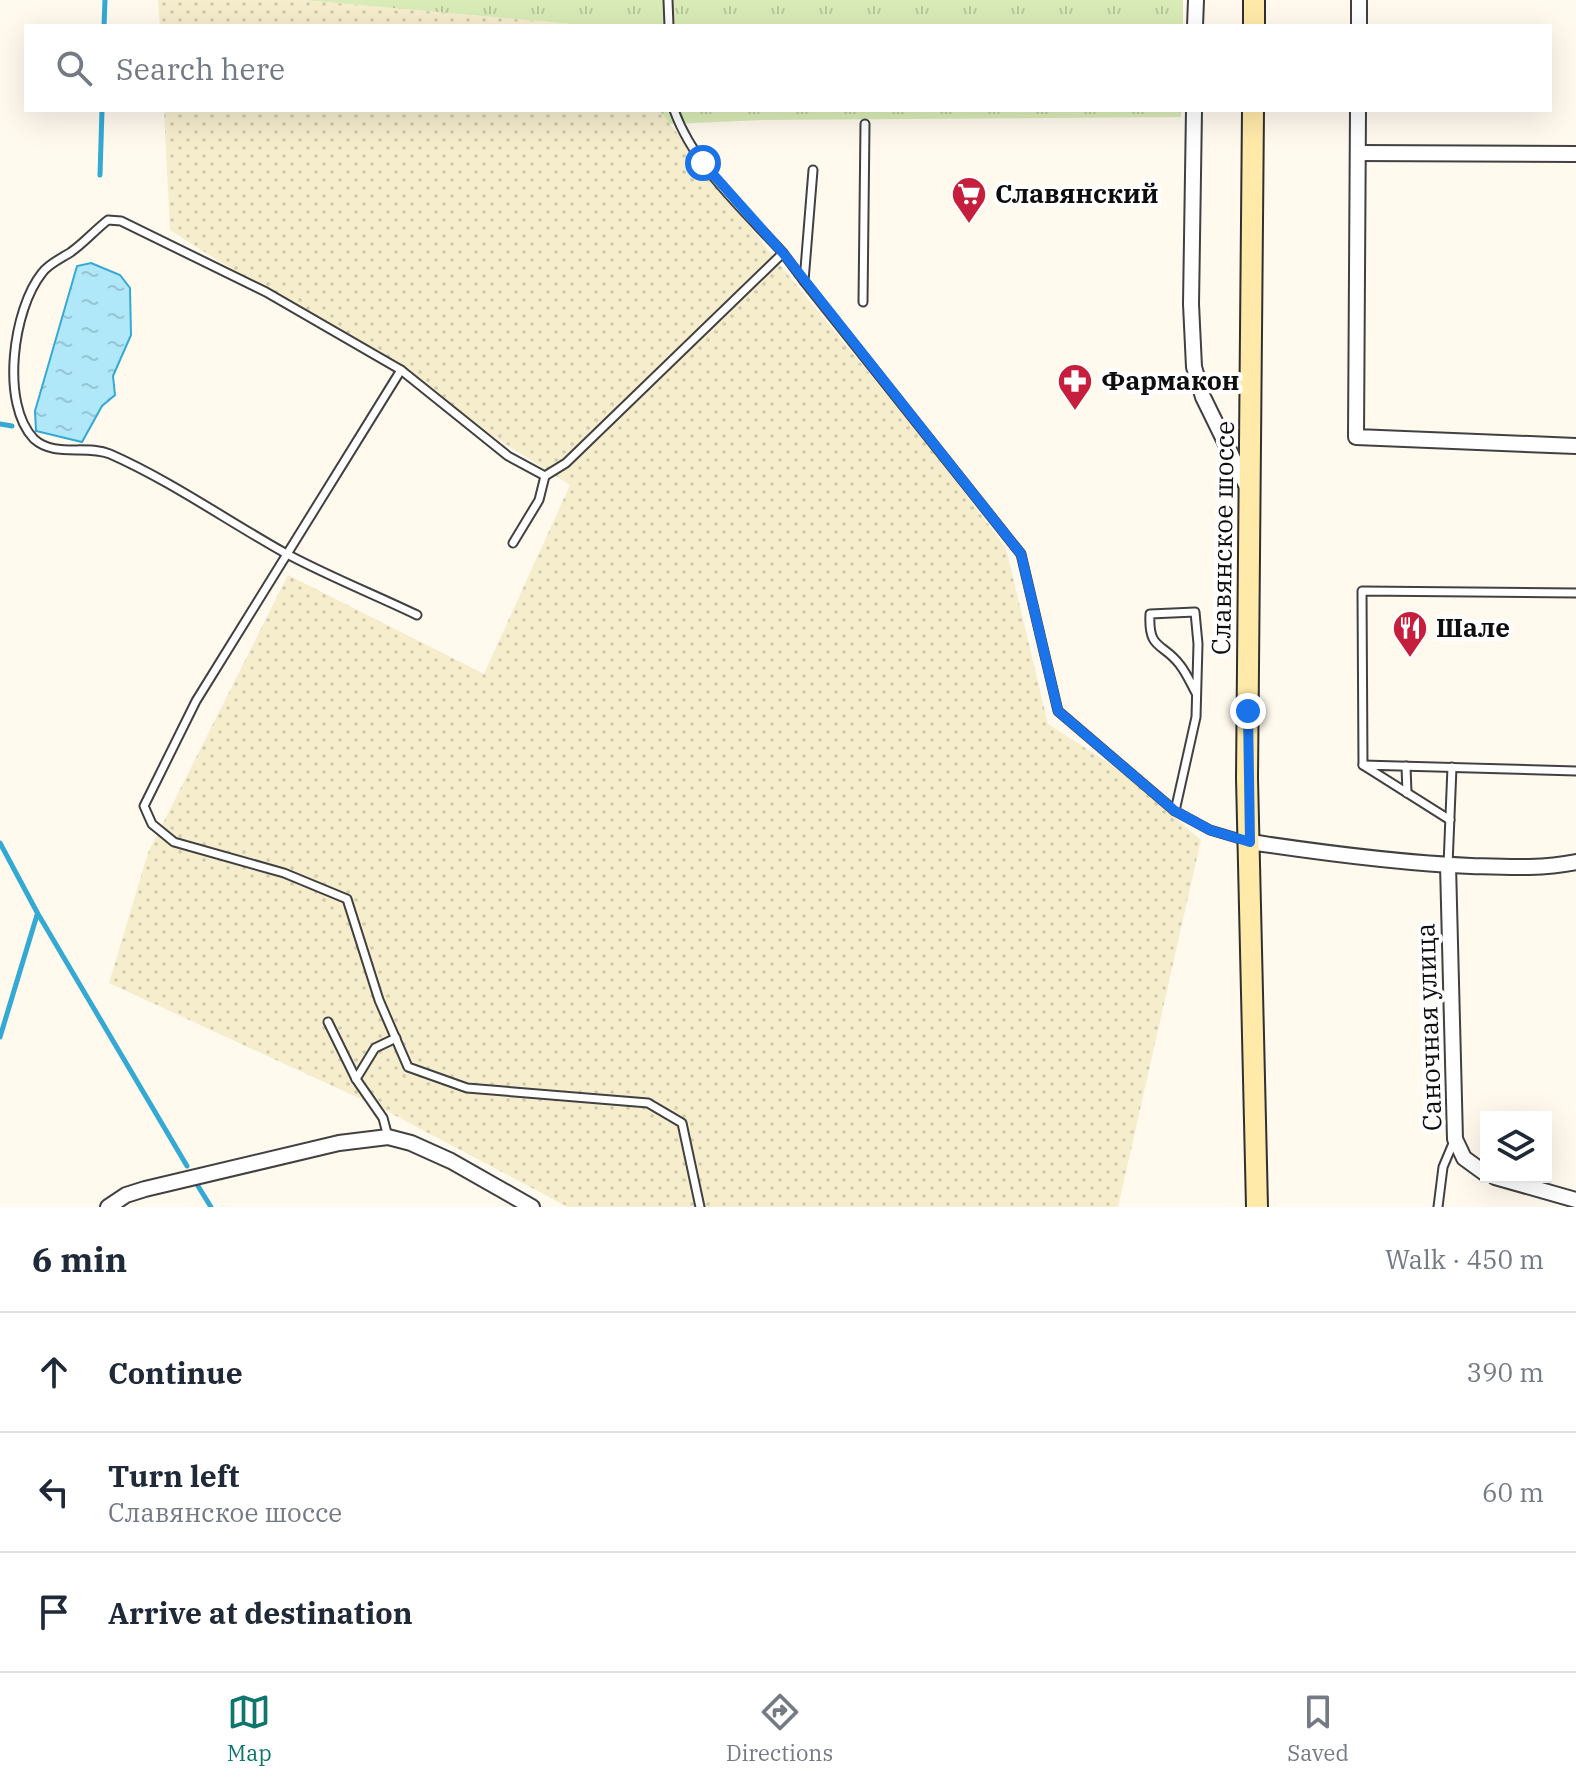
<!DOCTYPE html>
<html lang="en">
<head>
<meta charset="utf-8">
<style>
  body { margin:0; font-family:"IBM Plex Serif",serif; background:#f2f2f3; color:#1f2937 }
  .controls { position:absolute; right:24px; bottom:24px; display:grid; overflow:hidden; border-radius:0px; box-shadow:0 8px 32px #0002 }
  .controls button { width:72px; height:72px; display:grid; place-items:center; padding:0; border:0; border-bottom:2px solid #e0e1e3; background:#fff; color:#1f2937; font:40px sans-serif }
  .stop { position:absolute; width:24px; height:24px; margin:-18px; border:6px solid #1a73e8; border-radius:50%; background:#fff }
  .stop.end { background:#1a73e8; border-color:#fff; box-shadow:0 2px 8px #0008 }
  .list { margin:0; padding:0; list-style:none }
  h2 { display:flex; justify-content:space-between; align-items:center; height:104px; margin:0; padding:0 32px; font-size:34px }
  h2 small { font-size:26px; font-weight:400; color:#747a83 }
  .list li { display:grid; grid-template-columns:52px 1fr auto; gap:24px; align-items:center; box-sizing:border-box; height:120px; padding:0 32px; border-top:2px solid #e0e1e3 }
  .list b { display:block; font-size:30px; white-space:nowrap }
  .list p { margin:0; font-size:26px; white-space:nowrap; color:#747a83 }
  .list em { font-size:26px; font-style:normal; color:#747a83 }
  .icon { flex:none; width:44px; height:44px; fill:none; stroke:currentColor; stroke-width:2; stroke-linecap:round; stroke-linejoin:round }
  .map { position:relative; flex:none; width:1576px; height:1207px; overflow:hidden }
  .search { position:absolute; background:#fff; box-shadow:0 8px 32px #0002; left:24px; right:24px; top:24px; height:88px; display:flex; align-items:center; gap:20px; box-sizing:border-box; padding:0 28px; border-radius:0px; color:#747a83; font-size:30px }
  .sheet { height:464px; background:#fff }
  nav { display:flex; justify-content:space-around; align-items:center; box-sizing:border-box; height:112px; border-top:2px solid #e0e1e3; background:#fff; font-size:22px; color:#747a83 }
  nav a { display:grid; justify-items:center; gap:4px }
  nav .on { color:#0f766e }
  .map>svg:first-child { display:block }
</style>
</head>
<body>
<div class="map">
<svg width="1576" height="1207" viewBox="0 0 1576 1207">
  <defs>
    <pattern id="farmland-dots" width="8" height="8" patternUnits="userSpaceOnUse" patternTransform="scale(2)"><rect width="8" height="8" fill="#f6edcd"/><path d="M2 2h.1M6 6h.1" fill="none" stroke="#d2caaf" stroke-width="1.8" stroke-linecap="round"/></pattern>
    <pattern id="grass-tufts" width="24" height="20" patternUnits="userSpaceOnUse" patternTransform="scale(2)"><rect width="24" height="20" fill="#d9ebb6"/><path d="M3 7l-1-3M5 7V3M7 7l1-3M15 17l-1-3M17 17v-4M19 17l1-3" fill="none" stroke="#b9c89b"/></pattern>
    <pattern id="water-ripples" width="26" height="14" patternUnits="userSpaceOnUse" patternTransform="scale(2)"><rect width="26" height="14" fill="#b0e7f9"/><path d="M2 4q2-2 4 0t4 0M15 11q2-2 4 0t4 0" fill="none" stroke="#96c5d4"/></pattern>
  </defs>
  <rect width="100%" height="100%" fill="#fff9ee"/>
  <g fill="url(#farmland-dots)">
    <path d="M158,0H303L594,26H160Z"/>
    <path d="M164,110H659L771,254L933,451L1006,548L1048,724L1121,771L1201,840L1118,1207H568L385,1110L109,983L148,853L288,575L484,674L570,485L170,230Z"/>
  </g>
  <g fill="url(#grass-tufts)">
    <path d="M303,0H1183V26H594Z"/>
    <path d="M659,110H1181V117L763,120L670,124Z"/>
  </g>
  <path fill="url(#water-ripples)" stroke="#34a9d4" stroke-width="2" d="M91,263L120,275L130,288L131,335L113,376L115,395L102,406L82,442L36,431L35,411L77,266Z"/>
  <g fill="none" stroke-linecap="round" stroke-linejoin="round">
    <g stroke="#34a9d4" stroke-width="5">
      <path d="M104,26L105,0"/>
      <path d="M100,175L102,110"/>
      <path d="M0,424L12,426"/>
      <path d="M0,843L38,914L187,1166"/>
      <path d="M0,1037L37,915"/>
      <path d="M198,1186L211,1207"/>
    </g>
    <g stroke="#414141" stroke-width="11">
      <g id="service">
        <path d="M668,0L669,26"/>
        <path d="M674,110C694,166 744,210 783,253"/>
        <path d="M813,170L804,281L1021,554L1058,711L1175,811L1210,830L1247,841"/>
        <path d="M863,302L865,124"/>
        <path d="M401,370L196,701L144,806L152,824L174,842L284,873L347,899L379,1000L408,1067L467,1088L648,1103L682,1123L700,1207"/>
        <path d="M513,543L539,500L545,476"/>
        <path d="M417,615C373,594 328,576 285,553C226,520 171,481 110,454C86,444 55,458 34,439C0,404 13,309 42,273C48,264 62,258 71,252C85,242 95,230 108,220L121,221L266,292L401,370L508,456L545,476L566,463L783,253L804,281"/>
        <path d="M1363,765L1362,591L1576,593"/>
        <path d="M1406,766L1407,793"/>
        <path d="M1175,811L1196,717L1198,644L1195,612L1150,614C1148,651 1163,642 1180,665C1187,674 1191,684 1196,693"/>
        <path d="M1450,820L1363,765L1576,771"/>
        <path d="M1448,865L1452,767"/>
        <path d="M328,1022L356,1079L383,1118L388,1137"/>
        <path d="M356,1079L375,1048L396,1038"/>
        <path d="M1438,1207L1443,1167L1454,1141"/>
      </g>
    </g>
    <g stroke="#414141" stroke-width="18">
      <g id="minor">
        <path d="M1195,26L1196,0"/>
        <path d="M1359,26V0"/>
        <path d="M1194,110L1191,304L1194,367L1203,397L1248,489"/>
        <path d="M1358,110L1356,437L1576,446"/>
        <path d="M1358,153L1576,154"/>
        <path d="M1250,842C1323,853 1397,863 1471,866C1507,867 1541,869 1576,862"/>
        <path d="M1448,865L1455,1139L1464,1158L1486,1174"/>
        <path d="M1495,1177L1576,1200"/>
        <path d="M108,1207L126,1195L145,1189L339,1143L388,1137L411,1143L451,1161L532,1207"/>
      </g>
    </g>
    <g stroke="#303030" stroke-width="24">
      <g id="secondary">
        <path d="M1254,26V0"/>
        <path d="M1253,110L1247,778L1257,1207"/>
      </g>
    </g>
    <use href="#service" stroke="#fff" stroke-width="7"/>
    <use href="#minor" stroke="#fff" stroke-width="14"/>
    <use href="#secondary" stroke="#ffeaa9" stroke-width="20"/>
  </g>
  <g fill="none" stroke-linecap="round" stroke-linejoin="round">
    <path stroke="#1a73e8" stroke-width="10" d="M703,163L783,253L1021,554L1058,711L1175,811L1210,830L1250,842L1248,711"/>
  </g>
  <defs>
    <g id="supermarket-pin" transform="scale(1.8)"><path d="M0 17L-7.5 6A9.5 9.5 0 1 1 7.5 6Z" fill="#c51f3d" stroke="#fff"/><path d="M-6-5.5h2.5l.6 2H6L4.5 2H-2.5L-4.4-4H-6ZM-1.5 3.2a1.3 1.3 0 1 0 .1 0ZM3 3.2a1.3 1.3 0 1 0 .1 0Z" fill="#fff"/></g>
    <g id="pharmacy-pin" transform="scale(1.8)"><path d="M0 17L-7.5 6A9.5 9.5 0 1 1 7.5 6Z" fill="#c51f3d" stroke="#fff"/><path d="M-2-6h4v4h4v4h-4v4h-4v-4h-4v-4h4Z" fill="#fff"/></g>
    <g id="restaurant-pin" transform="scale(1.8)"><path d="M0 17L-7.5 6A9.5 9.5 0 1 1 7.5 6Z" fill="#c51f3d" stroke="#fff"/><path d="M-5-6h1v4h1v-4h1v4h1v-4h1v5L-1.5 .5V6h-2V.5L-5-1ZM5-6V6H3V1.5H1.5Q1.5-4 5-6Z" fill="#fff"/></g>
  </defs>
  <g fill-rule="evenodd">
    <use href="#supermarket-pin" x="969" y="194"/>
    <use href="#pharmacy-pin" x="1075" y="381"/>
    <use href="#restaurant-pin" x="1410" y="628"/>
  </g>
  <g text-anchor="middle" stroke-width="8" stroke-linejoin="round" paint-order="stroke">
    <g font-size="26" font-weight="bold" fill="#0e0e0e" stroke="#fff" text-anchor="start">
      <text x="995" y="203">Славянский</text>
      <text x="1101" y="390">Фармакон</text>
      <text x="1436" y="637">Шале</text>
    </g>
    <g font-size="26" fill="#0e0e0e" stroke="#fff">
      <text transform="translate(1223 538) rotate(-89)" y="9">Славянское шоссе</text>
      <text transform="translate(1429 1027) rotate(-92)" y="9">Саночная улица</text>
    </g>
  </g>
</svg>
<div class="controls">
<button><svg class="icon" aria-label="layers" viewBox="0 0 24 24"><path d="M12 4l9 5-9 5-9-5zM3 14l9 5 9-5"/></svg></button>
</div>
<div class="stop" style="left:703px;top:163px"></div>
<div class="stop end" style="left:1248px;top:711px"></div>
<div class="search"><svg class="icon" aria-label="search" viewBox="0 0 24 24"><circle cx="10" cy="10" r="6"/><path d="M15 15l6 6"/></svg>Search here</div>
</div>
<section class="sheet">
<h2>6 min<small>Walk · 450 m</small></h2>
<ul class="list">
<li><svg class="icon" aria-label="ahead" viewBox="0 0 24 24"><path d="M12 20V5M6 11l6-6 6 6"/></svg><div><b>Continue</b></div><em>390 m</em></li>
<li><svg class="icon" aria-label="left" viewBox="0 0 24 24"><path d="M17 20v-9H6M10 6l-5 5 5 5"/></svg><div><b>Turn left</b><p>Славянское шоссе</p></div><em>60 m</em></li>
<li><svg class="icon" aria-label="arrive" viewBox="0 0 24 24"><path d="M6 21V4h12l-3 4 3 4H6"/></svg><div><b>Arrive at destination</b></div></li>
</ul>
</section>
<nav>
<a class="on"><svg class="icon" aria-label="map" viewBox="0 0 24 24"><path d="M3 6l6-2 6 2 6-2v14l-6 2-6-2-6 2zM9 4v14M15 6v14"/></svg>Map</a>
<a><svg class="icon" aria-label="directions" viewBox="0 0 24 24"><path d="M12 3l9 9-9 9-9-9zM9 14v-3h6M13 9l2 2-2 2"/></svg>Directions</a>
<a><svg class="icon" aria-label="saved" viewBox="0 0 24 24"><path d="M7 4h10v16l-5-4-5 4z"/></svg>Saved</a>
</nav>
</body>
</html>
